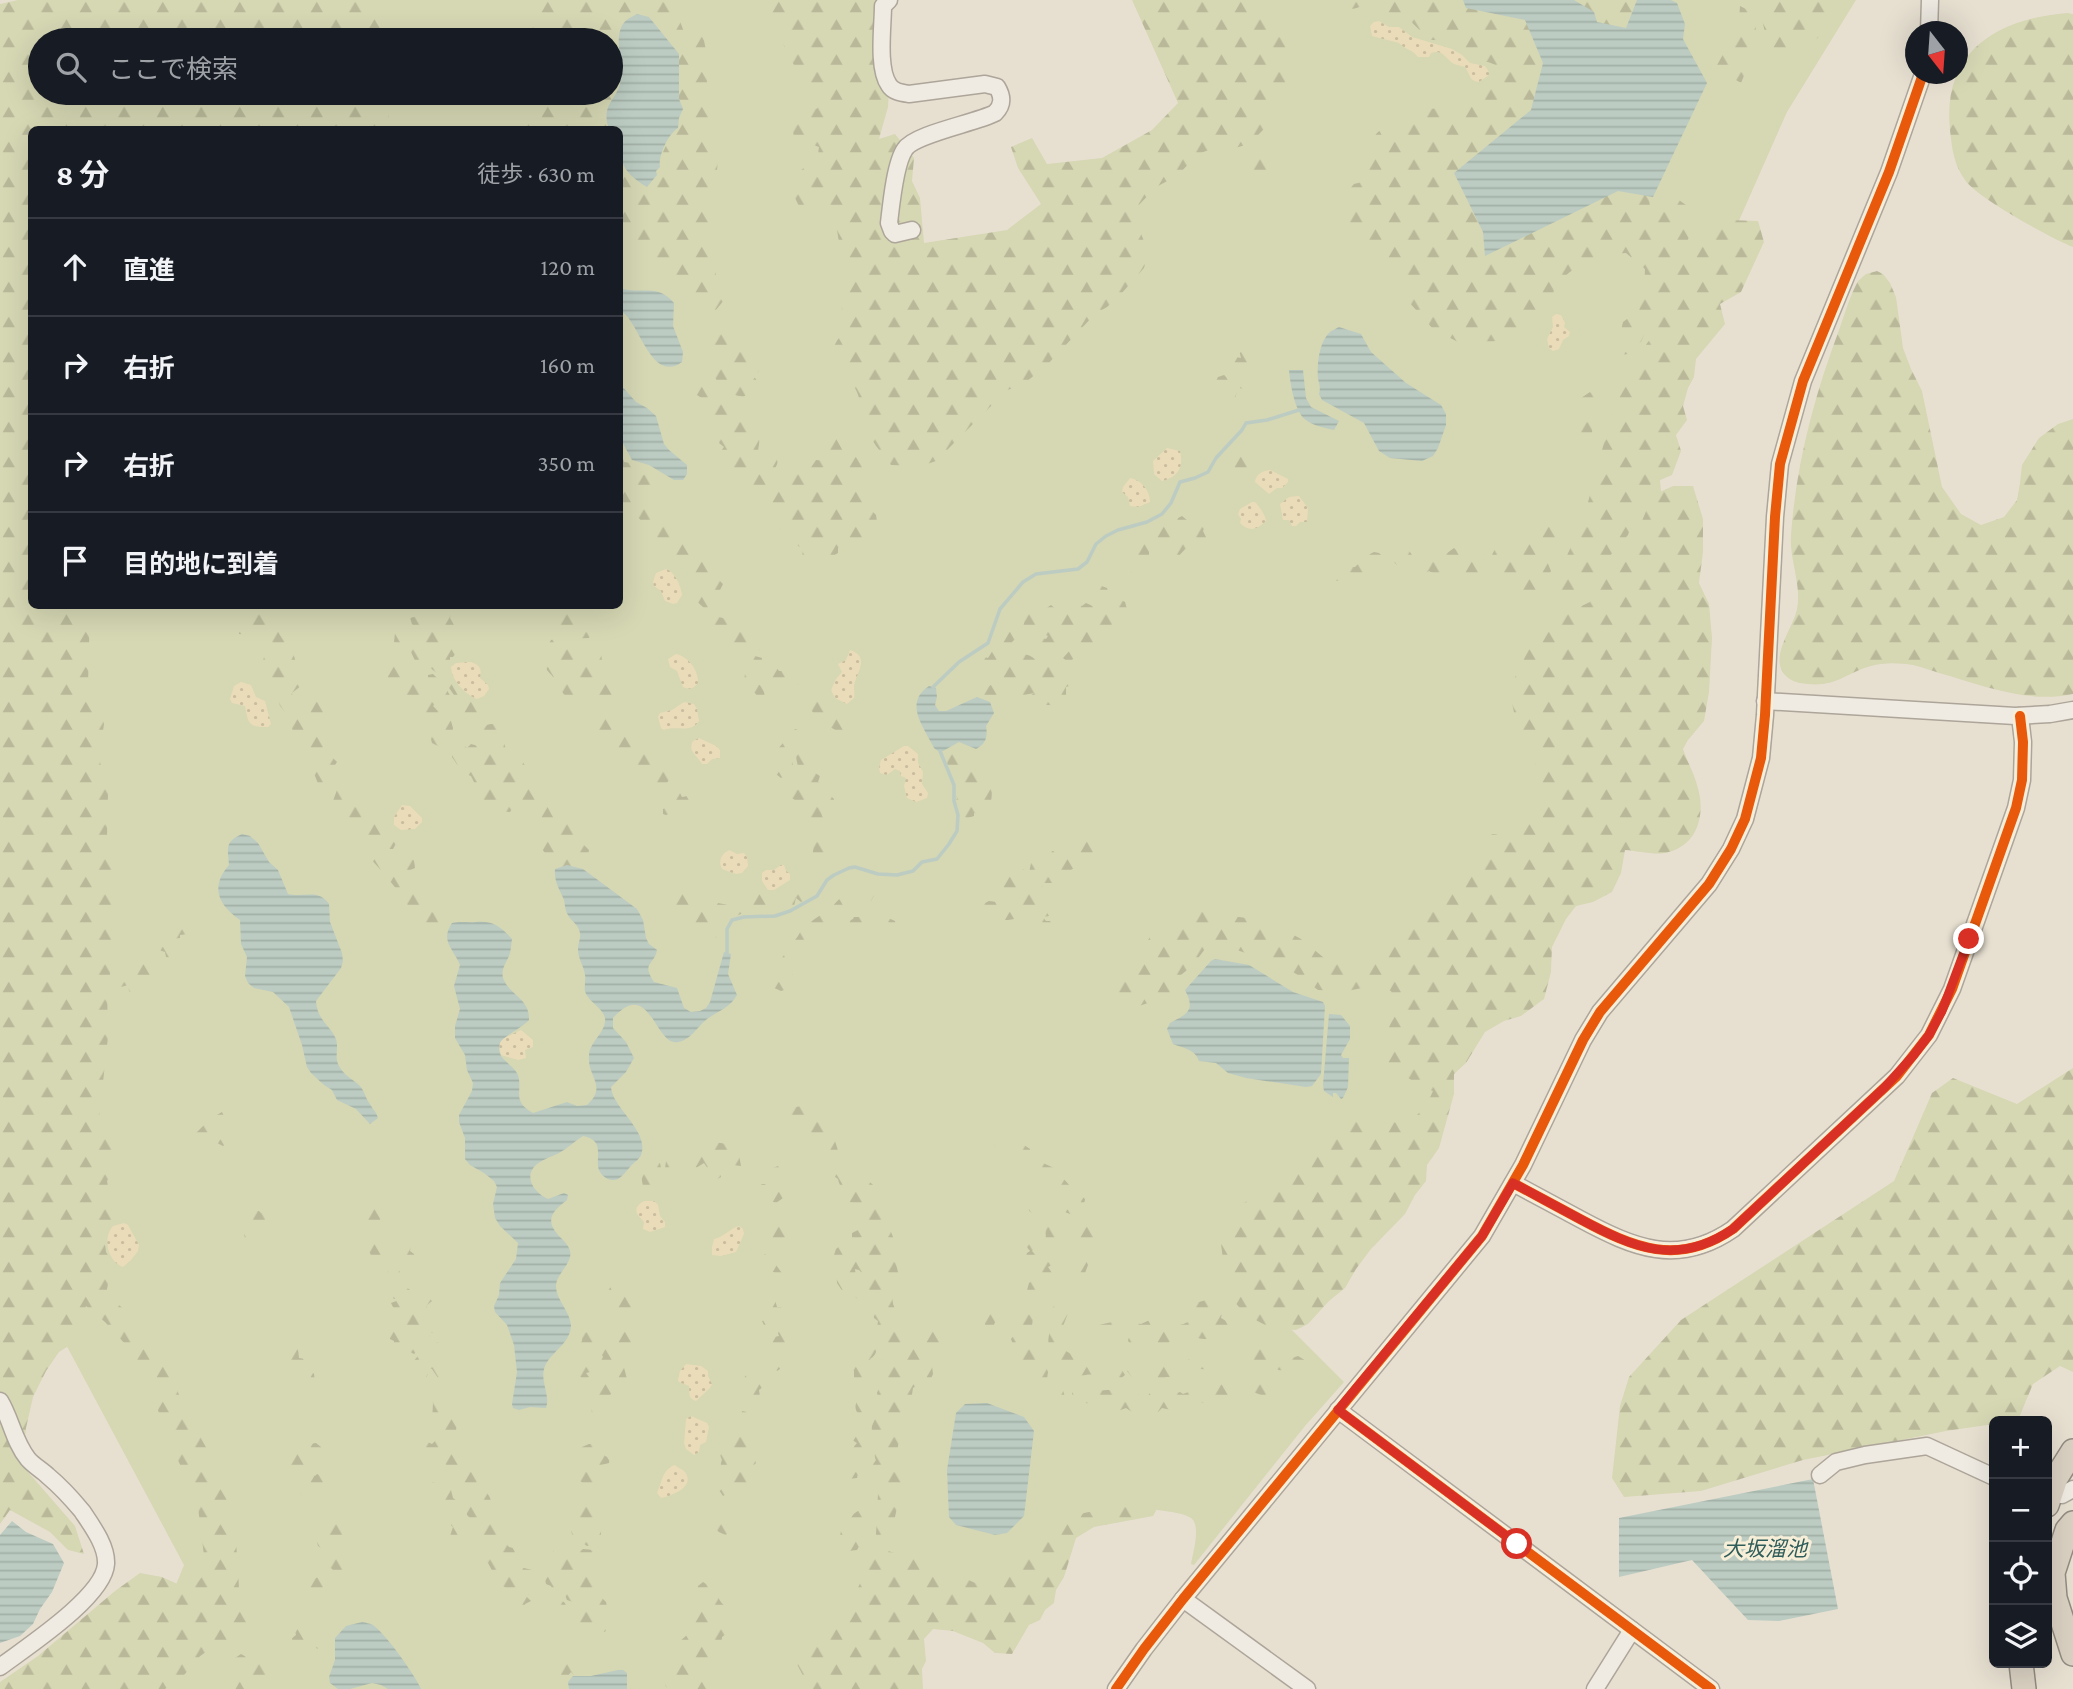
<!DOCTYPE html>
<html lang="ja">
<head>
<meta charset="utf-8">
<style>
  body { margin:0; font-family:"Crimson Pro","Noto Sans JP",serif; background:#242831; color:#f1f3f6 }
  .controls { position:absolute; right:21px; bottom:21px; display:grid; overflow:hidden; border-radius:10px; box-shadow:0 7px 28px #0002 }
  .controls button { width:63px; height:63px; display:grid; place-items:center; padding:0; border:0; border-bottom:2px solid #363941; background:#171b24; color:#f1f3f6; font:35px sans-serif }
  .compass { position:absolute; left:1905px; top:21px; width:63px; height:63px; border-radius:50%; background:#171b24; box-shadow:0 7px 28px #0002; rotate:163deg }
  .stop { position:absolute; width:21px; height:21px; margin:-16px; border:5px solid #d93025; border-radius:50%; background:#fff }
  .stop.end { background:#d93025; border-color:#fff; box-shadow:0 2px 7px #0008 }
  .list { margin:0; padding:0; list-style:none }
  h2 { display:flex; justify-content:space-between; align-items:center; height:91px; margin:0; padding:0 28px; font-size:30px }
  h2 small { font-size:23px; font-weight:400; color:#9ea1a6 }
  .list li { display:grid; grid-template-columns:46px 1fr auto; gap:21px; align-items:center; box-sizing:border-box; height:98px; padding:0 28px; border-top:2px solid #363941 }
  .list b { display:block; font-size:26px; white-space:nowrap }
  .list em { font-size:23px; font-style:normal; color:#9ea1a6 }
  .icon { flex:none; width:38px; height:38px; fill:none; stroke:currentColor; stroke-width:2; stroke-linecap:round; stroke-linejoin:round }
  .map { position:relative; flex:none; width:2073px; height:1689px; overflow:hidden }
  .search { position:absolute; background:#171b24; box-shadow:0 7px 28px #0002; left:28px; top:28px; width:595px; height:77px; display:flex; align-items:center; gap:18px; box-sizing:border-box; padding:0 24px; border-radius:38px; color:#9ea1a6; font-size:26px }
  .panel { position:absolute; background:#171b24; box-shadow:0 7px 28px #0002; left:28px; top:126px; width:595px; height:483px; border-radius:10px }
  .map>svg:first-child { display:block }
</style>
</head>
<body>
<div class="map">
<svg width="2073" height="1689" viewBox="0 0 2073 1689">
  <defs>
    <pattern id="forest-firs" width="22" height="20" patternUnits="userSpaceOnUse" patternTransform="scale(1.75)"><rect width="22" height="20" fill="#d6d7b3"/><path d="M5 1l3.5 6h-7zM16 11l3.5 6h-7z" fill="#b9b99a"/></pattern>
    <pattern id="sand-dots" width="8" height="8" patternUnits="userSpaceOnUse" patternTransform="scale(1.75)"><rect width="8" height="8" fill="#eadcb9"/><path d="M2 2h.1M6 6h.1" fill="none" stroke="#cabd9f" stroke-width="1.8" stroke-linecap="round"/></pattern>
    <pattern id="water-rules" width="6" height="5" patternUnits="userSpaceOnUse" patternTransform="scale(1.75)"><rect width="6" height="5" fill="#bcccc2"/><path d="M0 2.5h6" fill="none" stroke="#a2b0a6"/></pattern>
  </defs>
  <rect width="100%" height="100%" fill="#e7e0d1"/>
  <path fill="#d6d7b3" d="M330,0H830L893,269L1031,258L1225,99L1153,0H1856L1787,112L1654,413L1674,636L1465,1052L1287,1325L1344,1382L1305,1426L1194,1565L1191,1564C1193,1552 1200,1530 1193,1520C1187,1511 1140,1508 1129,1509C1112,1511 1087,1522 1070,1527L1009,1629L902,1602L875,1689H23L149,1651L184,1565L56,1326L19,511L32,606H620V130L306,129L313,93H611V40H322Z"/>
  <g fill="url(#forest-firs)">
    <path d="M18,0H385L390,40H40V93H389L388,129L32,130V606H90L88,685L98,703L104,724L99,758L108,793L107,837L113,869L111,930L115,955L107,986L108,1037L99,1118L105,1134L115,1150L106,1157L116,1167L107,1181L110,1196L124,1211L122,1224L112,1220L103,1228L106,1252L116,1268L118,1282L108,1284L106,1294L126,1311L162,1357L175,1384L183,1406L208,1451L225,1489L235,1525L239,1588L245,1607L248,1626L231,1642L211,1648L199,1657L185,1674L165,1689H0V1682L38,1656L115,1591L140,1573L162,1577L191,1590L206,1572L197,1499L163,1430L156,1402L126,1345L105,1322L86,1306L81,1319L78,1340L59,1352L46,1371L33,1397L26,1428L22,1465L75,1526L84,1554L68,1550L50,1532L10,1510L0,1524V4Z"/>
    <path d="M537,0H672L684,32L703,35L706,51L707,82L713,101L712,136L718,161L712,214L705,233L716,273V286L725,299L715,311L696,306L691,290L680,278L669,270L644,263L620,234V157L630,177L647,187L657,175L659,161L672,132L678,127L679,118L683,109L679,99V54L666,37L619,32C620,46 622,62 621,77C620,100 600,102 609,129L515,130L523,93H611V40H531Z"/>
    <path d="M766,0H883L876,26L891,57L888,107L879,139L895,134L914,158L912,181L920,198L924,243L1007,230L1041,204L1018,168L1011,147L1032,138L1047,164L1102,158L1152,130L1178,103L1132,0H1252C1270,10 1278,38 1291,54L1284,89L1277,108L1265,128L1249,144L1228,150L1214,148L1198,154L1177,176L1156,187L1137,207C1138,224 1140,236 1149,250L1144,268L1121,294L1107,307L1095,314L1046,366L1021,386L1007,390L936,461L921,466L891,465C881,452 870,440 864,424C861,413 861,398 855,388C849,378 836,369 833,357C830,343 847,331 852,319L845,317L841,306L844,298L843,277L848,251L841,250C836,233 839,216 822,207L813,213L799,206L795,198L785,194L787,185L800,179L798,173L808,164L816,168L819,147L794,138L792,124L799,115L818,108C812,85 802,79 791,60C783,48 780,32 779,18L767,10Z"/>
    <path d="M1329,0H1518L1617,181L1648,190L1650,207L1661,199L1676,198L1686,205L1691,232L1682,254L1698,234L1729,220L1758,221L1764,242L1741,292L1720,304L1725,324L1696,359L1694,377L1688,388L1683,406L1687,420L1676,435L1681,451L1672,475L1651,484L1635,513L1628,535L1595,573L1583,600L1570,606L1558,601L1563,564L1583,521L1609,424L1632,364L1656,331L1663,304L1651,332L1645,333L1641,342L1633,344L1628,354L1620,355L1618,343L1623,322L1639,310L1644,292L1645,269L1626,253C1589,254 1581,262 1554,286L1553,301L1547,314L1532,320L1520,331L1500,341L1458,342L1433,329L1408,301L1398,281L1349,231L1344,212L1347,192L1354,184L1362,182C1357,145 1382,117 1418,117L1426,109L1464,107L1467,98L1492,86L1505,78L1501,67L1488,62H1474L1445,40H1430L1403,14L1372,11L1366,3C1352,13 1341,10 1329,0Z"/>
    <path d="M1563,0H1644L1632,28L1595,31Z"/>
    <path d="M1776,0H1850C1829,28 1808,57 1771,59L1759,6Z"/>
    <path d="M1740,6L1750,11L1756,20L1755,57L1748,66L1741,83L1729,76L1725,71H1718L1716,67L1726,49L1725,40L1730,28L1739,20Z"/>
    <path d="M2067,13L2073,14V247C2052,239 1976,197 1965,180C1954,165 1952,149 1950,130C1942,52 1996,19 2067,13Z"/>
    <path d="M1256,151C1268,156 1273,168 1273,181L1261,188C1247,178 1242,172 1247,155Z"/>
    <path d="M1877,271L1883,274L1890,283L1896,297L1903,348L1911,369L1922,391L1942,487L1961,514L1981,525L2004,517L2017,500L2020,483L2022,465L2039,438L2058,424L2073,419V694C2027,704 1982,685 1939,673C1930,670 1922,667 1913,665C1899,663 1885,662 1871,666C1846,673 1837,687 1807,684C1799,683 1793,682 1787,677C1767,659 1793,629 1797,609C1802,585 1789,559 1791,535C1796,464 1814,397 1839,330C1845,313 1850,296 1858,281L1866,274Z"/>
    <path d="M736,328C742,339 751,356 760,364L758,372L751,375L756,379L758,388L747,392L745,396C730,398 714,383 712,368C711,366 712,359 711,357C708,348 702,346 701,336L711,330Z"/>
    <path d="M1233,336L1239,337L1243,343L1251,342L1259,353V356L1265,358L1268,363L1267,369H1258L1254,364L1248,369L1246,379L1251,386L1248,390L1235,387L1237,392L1234,401L1227,397L1221,398L1219,394L1222,389L1218,388L1215,383L1218,377L1224,375L1229,379V375L1235,372V369L1231,365V361L1236,357L1241,358L1239,350H1234L1229,340Z"/>
    <path d="M702,382L709,388L711,400C721,402 726,406 728,415C744,426 754,417 759,439C760,445 757,450 758,457L765,452H772C782,464 776,464 771,476L774,480L785,473L787,465L796,463L802,466L806,464L811,467L816,460L829,461L825,454L830,441L825,431L828,421L838,424L840,433L837,440L845,455L851,453C861,459 865,470 864,482C871,487 875,503 872,511L876,515L877,522L873,527L876,533L874,540L864,539L862,543L853,547L847,544L838,548V553C829,559 819,559 809,564L802,559L803,548L798,546L795,536L790,530L780,529L779,517L774,513L773,507L766,506L762,496L754,497L748,493L746,488L736,485L734,477H730V465L726,463L721,457V451L724,447L719,443L718,423L708,415L706,401L694,393L695,384Z"/>
    <path d="M1590,392L1601,399L1600,410L1596,413L1598,420L1592,428C1593,439 1590,445 1578,444L1572,433L1575,429L1574,417L1581,411V398Z"/>
    <path d="M1236,448H1243L1246,455L1250,452H1255L1261,459L1259,464L1260,469L1257,476L1251,477L1246,475L1245,471L1239,474L1236,473L1234,466L1237,461L1232,454Z"/>
    <path d="M621,452L624,462L631,463L636,474L641,476L646,474L651,476L656,484L653,501L657,504L666,503L670,505V510L665,515L669,521L677,522L685,528L690,522L693,527C690,538 695,552 707,557L710,564L716,568L717,578L723,584L718,594L719,605L705,609L689,594L692,585L689,573C676,568 662,557 663,542C646,531 638,511 620,504V453Z"/>
    <path d="M1673,486H1693L1703,519V552L1699,583L1709,604L1712,638L1709,692L1704,721L1688,740L1683,749C1687,761 1694,773 1697,785C1706,812 1699,844 1669,852C1657,856 1638,851 1625,850L1621,873L1612,892L1593,902L1576,906L1566,919L1552,947L1551,972L1544,999L1521,1016L1504,1021L1485,1032L1466,1063L1454,1074V1094L1439,1148L1427,1165L1426,1181L1415,1195L1405,1214L1371,1249L1356,1269L1345,1288L1329,1301L1308,1324L1296,1330L1273,1329L1246,1315L1232,1299L1226,1282L1221,1244L1225,1226L1238,1205L1260,1196L1284,1176L1299,1170L1313,1154L1322,1134C1330,1130 1339,1124 1347,1122C1385,1113 1411,1142 1433,1091L1421,1087L1383,1060C1384,1053 1384,1044 1386,1037C1391,1017 1400,1011 1391,991L1377,985L1347,991L1318,990L1298,975L1270,959L1248,954L1221,944L1205,949L1192,966L1176,979L1178,991L1160,1003L1151,1002L1139,1006L1088,982L1128,971L1150,937L1188,910L1268,921L1301,939L1329,962L1374,958L1406,935L1425,914L1452,888L1473,863L1492,834L1517,836L1540,803L1535,760L1518,730L1509,690L1530,646L1552,620L1590,602L1600,577L1633,542L1653,495Z"/>
    <path d="M1205,508L1214,515V521L1211,524L1206,525L1203,531L1206,537L1203,543L1188,546L1176,559H1168L1165,555L1167,550C1161,546 1156,547 1149,549V555L1144,559L1147,561L1148,566L1145,571L1144,579H1139L1137,584L1133,586L1127,582V575L1138,568L1136,563L1139,560L1134,551L1137,547L1135,536L1141,532L1149,531L1153,523L1161,524L1168,529L1172,521L1176,522L1178,518L1182,516L1188,521L1194,516L1200,520L1202,518L1200,509Z"/>
    <path d="M1549,521L1559,527L1562,538L1556,544V554L1546,559L1551,571L1543,587L1546,594L1541,596L1538,602C1516,594 1502,576 1492,555L1500,539L1513,542L1522,541L1530,529L1543,528Z"/>
    <path d="M1471,547L1481,550L1491,562L1489,567L1492,570V573L1482,579L1479,578L1466,580L1462,576L1457,575V578C1452,578 1450,575 1445,574C1438,573 1436,575 1429,571C1423,576 1413,573 1409,567H1399L1394,562L1400,549H1408L1412,555L1420,556L1426,552H1435L1439,559L1454,548L1463,555Z"/>
    <path d="M1374,552L1379,553L1389,562L1388,568L1382,571L1373,567L1365,575L1359,574L1353,581L1346,579L1344,576L1338,581L1333,580L1329,583H1323L1318,579L1333,567H1355L1361,561L1366,560L1368,555Z"/>
    <path d="M1099,585L1107,588L1109,594H1118L1121,600L1125,602L1127,609L1123,612L1116,611V617L1113,619L1112,627L1108,631H1101L1097,634C1100,640 1104,643 1098,650L1091,651L1090,658L1081,662L1074,658L1071,661H1076L1080,666V671L1074,675L1075,680L1072,685L1066,687V697L1062,700L1056,699L1052,705H1046L1041,702L1034,704L1030,702V696L1034,693L1019,696L1016,691L1010,689L993,699L983,697L985,689L992,684L991,681L998,674L987,675L983,673L982,670L977,669L973,662L975,658L981,656L988,658L993,650L994,642L999,638V628C1004,623 1008,622 1014,626L1017,637L1012,642L1013,647L1020,650L1022,654C1028,654 1036,658 1039,664L1047,660L1053,665L1060,661L1064,664L1069,663L1063,658L1081,638L1082,634L1076,635L1072,633L1074,638L1069,642L1071,645L1065,648L1061,653H1055L1046,644L1044,646L1048,655L1046,658H1038L1037,654L1032,652V646L1028,645L1021,632V628L1024,624V618L1019,606L1021,602L1026,601L1028,610L1037,618L1043,638L1046,639L1048,636L1043,634L1044,625L1050,622L1055,625L1058,618L1055,616L1050,618L1046,615L1045,609L1051,605L1056,609L1060,606L1064,608L1066,614L1069,612V607L1072,602H1077L1082,606L1086,603L1099,609L1105,601L1096,588Z"/>
    <path d="M233,606H256L260,612L276,625L280,635L292,649L298,670L307,681L292,693L293,698L298,704L307,703L313,693L319,696C324,711 328,719 324,734L331,741L327,752L337,762L333,768L336,778L327,782L324,789L319,786L309,761L297,747L289,717L280,706L272,681L261,669L265,653L253,635L239,634L235,607Z"/>
    <path d="M426,606H447L451,613L450,618L458,632L455,636L458,647L455,650L456,653L453,657H450V664L454,668L453,673L447,676L445,674H438L424,663L417,665L411,652L405,653L402,649V645L394,642L395,633L400,630L407,632L413,638L418,630L412,624L410,618L418,616Z"/>
    <path d="M560,606H589C588,613 590,624 593,630L589,638L563,639L555,623L559,620Z"/>
    <path d="M737,611L749,618L751,626C764,630 761,636 762,648L757,651H748L746,643C725,646 717,644 712,622L719,617L726,619L729,613Z"/>
    <path d="M558,638L566,646L568,642L576,644L579,653L584,658V665L591,660L588,654L601,651L602,662L618,678L615,688L619,693L621,699L615,710C605,710 595,703 585,700L581,702L575,700L573,696L569,698C562,694 562,691 558,684C556,679 550,674 547,670C543,661 546,648 551,640Z"/>
    <path d="M386,647L393,649L394,654L401,652L405,657L404,671L410,673L416,683L421,687V693H424L429,697L434,692L428,688V675L433,674L437,678L446,679L444,685L452,699L454,695L447,685L448,680L456,677L461,688L473,704L482,706L487,712L484,717H480L483,725L479,731L471,729L469,725L451,718L450,712L448,713L441,704L436,703L433,706L437,710H442L446,721H451L453,728L452,735L456,738L457,744H462L467,748L471,744L478,746L477,740L482,738L479,735C484,726 487,722 498,725L503,733L506,752L523,762L554,819H560L563,824L568,823L573,832H577L584,837V845L589,850C587,857 590,864 596,868L594,873L560,871L547,867L544,861L548,857L536,841L535,830L514,806L510,812L496,811L487,808L471,776L463,773L452,757V750L440,747L432,743L426,721L418,715L407,713L400,707L397,700L387,686L388,677L380,667L385,659L383,654Z"/>
    <path d="M748,654L762,658L761,670L755,672L759,676L758,684L763,687L765,697L762,701L753,691L751,695L745,696L740,687L744,683L745,673L749,670L743,660Z"/>
    <path d="M801,660L806,662L809,668L801,674L805,678L802,683L799,682L798,685L793,683V690L785,692L782,685L780,688L777,687L771,689L770,686H768L763,678L768,668L776,667L779,671H787L791,661L796,664Z"/>
    <path d="M818,698L828,710L838,714L843,722V727L851,731L846,736L830,727L831,732L823,730L821,733H815L811,740L809,738L814,725L807,721L808,716L815,715L811,710V700Z"/>
    <path d="M609,712L614,714H622L633,732L637,730C648,736 652,743 659,752C663,757 669,759 674,763L676,770L664,787L656,786L645,773L643,784L634,772L629,771L625,764L616,766L611,763L610,750L618,738L615,733L605,750H598L595,743L597,725L602,721L603,713Z"/>
    <path d="M795,729L801,731L803,741L809,744L811,749L806,755L809,763L815,766V773L820,776L818,782L822,784L820,790L826,788L831,792V796L834,799V805L830,810L823,805V800L816,796C815,789 807,785 805,778L806,775L799,772L796,757L793,758V766L788,770V775L781,778C770,770 774,770 774,758L768,757L761,751L765,743L777,750Z"/>
    <path d="M958,747L971,751L979,765L976,772C992,779 994,791 990,805L984,808L985,812L982,815L974,813V816L965,819L961,813V809L954,806L953,803L957,799L956,793L959,787L955,780L956,777C946,772 948,763 946,754L950,749Z"/>
    <path d="M677,775H682L686,780L684,785L677,787L682,797L693,795V803L689,810L682,811L678,807L675,812L666,815L663,814V809L669,806V802L673,797L668,790L667,786Z"/>
    <path d="M790,783L797,790L803,789L812,794L815,804L821,808L822,816L826,821L827,836L832,849L829,852L831,857L828,864L820,866L812,862C813,844 819,834 805,821L806,809C799,802 790,797 782,791Z"/>
    <path d="M353,785L362,791L360,802L368,816V822L387,825L391,833L398,840L393,849H386L381,853L392,860L396,855H406L414,860L415,868L408,871L402,883C410,884 413,886 420,890C429,895 435,895 434,908H443L444,913L437,919L440,925L433,934L442,940L444,945L439,950C427,939 423,925 409,915C409,909 410,909 407,904C404,897 370,856 364,853C361,843 350,837 343,830C337,824 336,815 330,809L337,790H345Z"/>
    <path d="M1082,826H1087L1095,831L1094,837L1098,840L1094,853L1081,861L1072,862L1074,868L1068,872L1060,871L1055,874L1058,883H1043L1041,893L1050,899L1045,909L1049,916L1043,917L1046,921H1050L1052,925L1049,930L1050,934H1045L1027,921V916L1032,915L1033,918L1040,920L1041,917H1038L1036,910L1023,913L1021,917C1006,922 989,923 983,904L989,901L997,902L1000,900L997,895L991,893V889L999,883L1002,884L1003,881L1007,880L1008,876L1015,875L1017,869H1023L1026,873H1029L1031,863L1038,868L1042,861L1049,858L1052,851L1060,852L1061,845L1070,841L1082,832Z"/>
    <path d="M666,866L678,883L679,878L685,875L689,878L690,887L694,889L692,900L697,902V894L705,893L712,900V906L706,912L713,911L718,903L728,905L732,910L729,916L723,919L724,923L715,926L718,931L716,938L704,941L702,930L703,924H697L693,929L685,930L680,924L681,918L673,908L675,900C671,894 671,887 667,881C664,876 661,875 658,868Z"/>
    <path d="M803,876L806,879L805,885L810,888L812,897L801,902L796,898L794,906L783,910L774,909L770,914H763L759,910L756,913H749L745,909L742,911L741,914L736,916L733,914L736,901L740,897L755,901L756,898L747,896L748,885L755,878L763,882L766,890L764,894L771,897L779,896L780,889L790,886L792,891L796,889L793,883L796,877Z"/>
    <path d="M858,890C865,890 871,890 874,896L871,901L866,902L857,898L854,900L857,902L858,908L837,914L832,913V907C840,897 846,893 858,890Z"/>
    <path d="M871,912L877,913L878,917L884,916L895,921L897,932L888,938L890,940L900,932C900,940 893,948 887,952L883,945C886,938 882,929 882,921L878,925L867,919L863,924L856,923L848,930L844,926V923L853,919L854,917H863Z"/>
    <path d="M822,914L828,917L829,923C822,932 816,932 811,940L813,945L802,950L798,958L787,961L781,971L784,975C791,974 795,974 800,980L799,984L795,987L792,986V989L789,992L784,990L781,991L772,987L769,982L770,974L798,936L803,927Z"/>
    <path d="M178,918L179,924H182L185,930H188V934L180,935V938L170,939L168,943L176,955L172,960L166,957L165,952L159,950L161,942L155,939L158,932L156,927L158,923H163L166,926L171,923L173,919Z"/>
    <path d="M139,944L147,947L148,953L153,955L157,960L155,982L151,986L141,981L144,990L140,995H133L129,991L128,985L121,987L120,979C132,975 138,967 143,955L137,951Z"/>
    <path d="M2073,1068V1372L2060,1366L2033,1384L2018,1420L1994,1421V1424L1946,1431L1803,1460L1701,1491L1624,1497L1612,1478L1620,1406L1629,1377L1681,1320L1894,1181L1932,1093L1953,1078L2017,1104Z"/>
    <path d="M817,1103L820,1104L825,1121L832,1122L835,1141L841,1160L846,1167L858,1172L879,1190L882,1196L879,1207L889,1217L891,1223V1232L895,1242L893,1252L899,1276L891,1284L893,1304L901,1322L897,1336L907,1332L919,1334L937,1326L949,1335L944,1345L946,1354L940,1363L932,1366L933,1374L930,1381L918,1384L913,1388L909,1413L905,1417L901,1428L897,1452L902,1464L901,1489L895,1517L885,1539L878,1541L876,1535L878,1494L876,1480L872,1475V1466L876,1460C874,1456 871,1430 872,1426C876,1416 881,1404 877,1393L881,1383L878,1372L882,1364L881,1360L883,1356L880,1353L881,1334L877,1328L878,1321L874,1318L873,1312L875,1308L871,1300L873,1297L869,1292L867,1278L859,1270L855,1269L857,1286L865,1291L868,1297L861,1302L852,1294L843,1292L837,1283L836,1268L842,1265L833,1258L836,1249L842,1244L850,1264L854,1263L871,1240C865,1236 862,1236 856,1240L852,1238V1233L858,1230L861,1225L851,1227L849,1218L857,1204L849,1202C846,1197 839,1185 838,1179L827,1171L816,1153H812L806,1144L807,1140L791,1121L789,1112L791,1108Z"/>
    <path d="M222,1112L225,1118L230,1115L237,1119L234,1123H227L224,1125L223,1137L227,1138L228,1143L223,1146L217,1143L213,1145L211,1142L204,1147L201,1146L200,1142L196,1140L197,1137L195,1134L204,1125H213L216,1121L215,1116Z"/>
    <path d="M1005,1134H1014L1018,1145H1024L1030,1149L1031,1159L1021,1164L1014,1155C1005,1156 1000,1153 994,1145L995,1137Z"/>
    <path d="M708,1141L733,1145L738,1148L735,1152L739,1155L741,1166L733,1165L732,1173L727,1175L723,1173L721,1169H719L714,1164L723,1154L706,1152L701,1143Z"/>
    <path d="M705,1154L717,1172L720,1173L721,1177L718,1179L712,1175L704,1163L696,1168L691,1162L690,1165L686,1167L680,1166L678,1171H673L672,1176L666,1177L664,1184L656,1185L657,1199L646,1195C643,1185 639,1178 645,1169H650L651,1163H660L661,1168L665,1169L666,1161L672,1158L676,1160L687,1156L691,1162L694,1158Z"/>
    <path d="M1043,1163L1054,1168V1176L1062,1177L1071,1187V1192L1078,1193L1085,1199L1084,1205L1089,1210L1097,1231L1093,1241V1248L1085,1258L1088,1265L1085,1273L1076,1277L1070,1275V1264L1082,1257L1075,1243L1080,1235L1078,1223L1081,1218L1062,1211L1058,1195L1055,1194L1049,1184C1039,1181 1035,1179 1034,1168Z"/>
    <path d="M778,1166L783,1175C775,1184 784,1188 783,1198L776,1203L771,1201L768,1205H762L758,1187L762,1184H770C767,1178 762,1178 766,1171L771,1173L773,1168Z"/>
    <path d="M1029,1188L1054,1224L1063,1229L1065,1238L1062,1242L1061,1249L1056,1251L1059,1256L1056,1263L1048,1267L1052,1273L1049,1280L1042,1283L1045,1289L1042,1295L1033,1298L1036,1303L1035,1309L1029,1314L1033,1319L1032,1325L1025,1332L1030,1335L1031,1339L1028,1347L1035,1350L1039,1360L1036,1366L1046,1367L1048,1372L1047,1379L1062,1387L1065,1397L1055,1399L1041,1395L1038,1388L1029,1382L1027,1369L1015,1359V1350L1011,1339L1015,1334C1013,1325 1012,1316 1019,1309L1017,1301L1026,1294L1029,1283L1036,1278C1037,1270 1040,1269 1043,1262C1047,1251 1046,1235 1045,1224C1035,1216 1024,1208 1018,1196Z"/>
    <path d="M267,1207L271,1208L270,1214L262,1223L272,1226L273,1231L267,1236L262,1234V1239L259,1241L254,1237L248,1239L245,1238L244,1234L245,1228L253,1227L251,1219L253,1211H259L261,1213Z"/>
    <path d="M371,1207L377,1209L382,1215L380,1219L381,1224L386,1227L385,1230L388,1233L385,1244L387,1247L383,1252L386,1256L384,1266L388,1270L389,1280H397L400,1266L393,1260L394,1239L401,1243L405,1241L411,1245L410,1251L414,1254L415,1260L413,1264L409,1265L414,1273L406,1287L413,1292L407,1296V1300L403,1304H407L411,1297L414,1296L418,1300L420,1297L424,1296L427,1298H429L432,1301L426,1306L430,1312L429,1317L426,1320L430,1327H434L435,1332L430,1333L429,1337L420,1338L419,1350L414,1354L410,1352L403,1343L398,1346L394,1344V1341L390,1339L388,1330L394,1331L401,1330L398,1325L394,1324L392,1320L396,1313L391,1303L399,1300L398,1298L394,1299L390,1294L391,1290L377,1281L375,1274L377,1270L372,1267V1257L366,1246L367,1241L359,1228L361,1224L358,1218L357,1212L362,1209L369,1212Z"/>
    <path d="M773,1216L790,1221L794,1225L793,1231L788,1236V1240L784,1244V1258L782,1261H772V1263L776,1265L784,1276L780,1280L774,1272H770V1269L763,1265L762,1258L770,1247H763L758,1241L753,1240L751,1235L755,1231L759,1232L765,1224L767,1218Z"/>
    <path d="M1029,1228L1040,1230L1036,1248L1032,1251L1039,1258C1036,1266 1029,1271 1026,1278C1023,1283 1023,1288 1018,1293C1011,1285 1019,1272 1025,1265L1024,1262L1027,1253L1030,1251L1026,1246L1027,1241L1022,1243L1020,1239L1024,1230Z"/>
    <path d="M610,1259L617,1263L616,1275H622L625,1279L624,1284L628,1286L629,1290L627,1293L630,1298L628,1302L634,1307L633,1312L629,1314L626,1313L623,1309H618L614,1302L609,1300L608,1291L613,1283L605,1278L604,1275L609,1269L608,1263Z"/>
    <path d="M992,1296L996,1298L1000,1311L993,1327H986L984,1322H977L974,1313L977,1309L985,1305Z"/>
    <path d="M770,1297L775,1300L777,1307H781L784,1312L782,1320L789,1328L787,1333L789,1342L783,1345L785,1354L780,1356V1369L777,1371L773,1368H768L766,1365L771,1359L772,1353L767,1354L764,1352L763,1347L767,1343L771,1344L774,1337L779,1336L778,1333L771,1330L769,1327H765L762,1321L771,1318L764,1304Z"/>
    <path d="M1213,1298H1216C1225,1303 1223,1309 1221,1318L1228,1322H1234V1328L1218,1333L1202,1319L1187,1315L1185,1309L1192,1304Z"/>
    <path d="M1063,1300L1070,1308L1060,1334L1065,1338L1066,1351L1071,1354L1076,1360C1086,1356 1090,1360 1100,1362C1102,1362 1105,1361 1107,1362C1111,1363 1114,1365 1119,1365L1125,1375L1119,1380L1109,1376L1104,1379C1101,1378 1098,1376 1094,1375C1085,1373 1078,1380 1071,1369L1063,1371L1059,1368L1056,1358L1051,1355C1048,1345 1047,1339 1051,1328L1047,1318L1053,1307Z"/>
    <path d="M1088,1313L1094,1316L1096,1321L1089,1324L1090,1327L1112,1322L1118,1323L1121,1328L1119,1336L1106,1341L1082,1327L1079,1321L1084,1314Z"/>
    <path d="M1165,1317L1169,1319L1171,1324C1183,1328 1186,1320 1195,1321C1201,1322 1207,1328 1212,1331L1213,1336C1194,1349 1188,1314 1164,1349H1160L1154,1345L1153,1341L1161,1331V1320Z"/>
    <path d="M1152,1319L1156,1321C1159,1332 1144,1328 1150,1348H1142L1129,1343L1128,1340L1131,1333V1325L1136,1323L1141,1324Z"/>
    <path d="M610,1325L615,1328L622,1325L636,1339L635,1343L632,1344V1353L623,1355L622,1360L627,1379L623,1381L618,1379C620,1387 615,1391 610,1395L617,1402L616,1408L612,1411L602,1406L604,1414L602,1418L592,1413L590,1403L594,1394L592,1388C600,1375 597,1366 603,1357L600,1351L604,1340L601,1336L604,1329Z"/>
    <path d="M590,1326L597,1327L599,1333L591,1344L590,1351L597,1355L596,1360L588,1362L591,1366L590,1372L586,1373L589,1377L583,1381L578,1373L580,1368L576,1364L575,1358L580,1353L578,1346L582,1341V1333L588,1332Z"/>
    <path d="M866,1333L871,1338L876,1337C877,1345 879,1354 870,1359L875,1370L876,1382L868,1387L864,1384L861,1391L855,1394L850,1391L849,1384L854,1379V1371L849,1364L851,1358L858,1353L857,1347L862,1343V1337Z"/>
    <path d="M438,1342L447,1346L443,1364L447,1366L450,1374L447,1380L438,1378L432,1369H426L428,1374L426,1378H420L416,1372L411,1377C405,1373 403,1371 404,1364L408,1362L411,1364L418,1356H423L428,1346Z"/>
    <path d="M1259,1343L1269,1349L1271,1352L1278,1347L1288,1351L1292,1358L1298,1356L1308,1362L1312,1369L1310,1374L1296,1378L1290,1375L1289,1369C1280,1372 1276,1370 1270,1363L1263,1365L1256,1360L1244,1363L1234,1361L1233,1354L1238,1345H1248L1251,1348Z"/>
    <path d="M290,1348L298,1349L299,1358L312,1360L310,1369L314,1374L315,1382L312,1384L299,1383L296,1376L292,1373L289,1363L277,1365L275,1363L276,1356L281,1354L285,1357Z"/>
    <path d="M1210,1354L1215,1358L1212,1370L1200,1369L1194,1375L1183,1373L1179,1378L1166,1377L1162,1381C1152,1381 1144,1378 1134,1380L1127,1371L1137,1363L1145,1366L1151,1361L1158,1360L1166,1366L1176,1361L1181,1364L1191,1358L1199,1361L1202,1356Z"/>
    <path d="M748,1374L754,1378L762,1379L764,1386L759,1390L760,1397L765,1396L769,1399V1406L764,1408L765,1412L763,1416L747,1406L745,1400L751,1393L752,1387L744,1381L745,1376Z"/>
    <path d="M1256,1375H1263L1271,1382L1275,1379H1283L1291,1385V1391L1286,1396H1281L1272,1390L1264,1396L1253,1392L1246,1399L1238,1398L1235,1395C1229,1401 1226,1401 1219,1398L1215,1403L1208,1405L1198,1401L1195,1409L1171,1410L1162,1408L1157,1413L1146,1411L1135,1414L1126,1408L1118,1411L1108,1403L1103,1405L1077,1402L1073,1400L1072,1392L1084,1388L1093,1392C1101,1389 1123,1389 1129,1395L1136,1393L1145,1399L1150,1393L1158,1392L1165,1396L1180,1392L1183,1394L1191,1391L1197,1394L1202,1389L1214,1390L1217,1385C1222,1384 1227,1384 1231,1383C1239,1379 1242,1376 1249,1381Z"/>
    <path d="M424,1380H430L439,1398L442,1399L444,1404L440,1408L442,1412L450,1415L451,1419L454,1417L458,1421L456,1430L461,1435L460,1447L464,1450L465,1456L471,1462L472,1471L477,1480L475,1491L464,1494L460,1490L461,1485C452,1477 446,1466 441,1455L442,1450L437,1449L442,1468L431,1469L427,1460H422V1446L425,1441L432,1444L435,1441L438,1434L432,1422L433,1403L424,1393L425,1389L422,1384Z"/>
    <path d="M865,1396L871,1398C876,1411 866,1414 866,1426C866,1436 870,1445 870,1455L867,1460V1470H859L857,1478L848,1479L844,1475L845,1465L849,1461L857,1462C852,1455 850,1450 857,1443L852,1440L848,1446L844,1447L840,1445L839,1440L842,1435H852L854,1428L850,1421L854,1415L859,1414C854,1410 855,1404 858,1399Z"/>
    <path d="M742,1411L747,1412C750,1420 755,1431 750,1440L756,1449L753,1455L756,1463L752,1467L754,1470L750,1476L755,1484L752,1489L753,1496L748,1502L743,1500L741,1494H734L731,1491L723,1496L719,1490L725,1480L731,1479C725,1472 718,1469 722,1460L720,1455L725,1445L722,1441L724,1436H730L733,1431L734,1425L737,1424V1417H741Z"/>
    <path d="M316,1443L321,1447L322,1452L327,1448L331,1450L330,1459L326,1458L328,1463L324,1466L319,1464L318,1469L313,1472L310,1470L305,1473L300,1470L292,1472L287,1460L291,1454H299L304,1457L310,1444Z"/>
    <path d="M589,1444H599L605,1456L610,1458L609,1463L601,1465L605,1478L596,1490L602,1514L600,1518L601,1522L598,1527L601,1531V1537L593,1545L587,1546L584,1544L582,1536L578,1540L573,1537L571,1531L575,1522L570,1515L572,1509L577,1508L574,1503L575,1497L583,1495L586,1486L579,1480L578,1472L583,1468V1462L587,1459L581,1453L582,1447Z"/>
    <path d="M326,1472L330,1474L332,1480L329,1485L318,1486L307,1490L313,1492L319,1488L324,1489L326,1495L322,1501L311,1497L304,1499L300,1493L301,1489L306,1488L305,1485H297L293,1478L302,1477L304,1474L310,1475L312,1473L315,1476L317,1474L322,1476Z"/>
    <path d="M433,1482L451,1490L453,1498L457,1501C456,1509 461,1515 458,1523L463,1526V1533L465,1538L462,1550L450,1536L453,1527C445,1521 435,1507 435,1497L428,1485Z"/>
    <path d="M479,1491H485C492,1498 491,1502 493,1511C495,1520 503,1541 509,1547L513,1548L515,1552L514,1557L520,1560V1567L532,1570L540,1589C548,1589 550,1591 553,1598L564,1602L570,1611L565,1616L561,1613L560,1609L558,1611L553,1605L546,1607L531,1595L527,1594L526,1596L531,1601L525,1604L526,1609L521,1612H514L511,1607L513,1601L512,1594H508L506,1588L500,1584L499,1580L501,1575L495,1576L488,1563L483,1560L477,1551L479,1543C470,1536 461,1531 472,1520L467,1515L466,1510L463,1503L465,1499L474,1497Z"/>
    <path d="M715,1500L721,1502L724,1510L731,1516L730,1520H724L722,1522H726L730,1530L726,1535C712,1531 710,1521 709,1508Z"/>
    <path d="M1153,1504L1156,1511L1153,1516L1094,1527L1076,1538L1064,1577L1056,1590L1054,1603L1045,1610L1040,1620L1029,1625L1012,1654L995,1653L983,1643L953,1631L933,1629L924,1639L926,1661L922,1669L923,1689H803L807,1683L792,1655L807,1650L816,1636L821,1638V1624H831L839,1631L876,1547L944,1569L982,1586L1009,1566L1037,1551L1060,1526L1084,1513L1104,1509Z"/>
    <path d="M862,1509L869,1510L871,1521L868,1529L860,1531L861,1543L857,1550L848,1551L841,1545L839,1548H836L834,1544L836,1540L839,1541L841,1531L848,1529C852,1518 849,1515 862,1509Z"/>
    <path d="M331,1522L338,1524L340,1530L349,1529V1541L346,1544L339,1543L340,1548L336,1551L331,1550L328,1545L321,1548L318,1546L317,1542L310,1543L308,1541V1534L314,1532L319,1537V1544L322,1546L326,1542L324,1540L328,1534L327,1529Z"/>
    <path d="M574,1541L581,1545L580,1551L583,1549L594,1550L597,1555L596,1561C606,1575 589,1584 598,1599L602,1598L606,1602L609,1615L605,1620L608,1625L605,1632L598,1631L596,1627L592,1628V1635L589,1643L581,1647L574,1637L577,1630L572,1611L576,1608L573,1602L567,1600L565,1595H555L551,1586L546,1584L545,1579L547,1577L541,1573L542,1565L553,1563L556,1567L560,1566L553,1550L561,1545L565,1547L568,1543Z"/>
    <path d="M328,1552L331,1556L340,1553L344,1559L351,1556L356,1567L348,1570L349,1575L347,1577L351,1583L347,1587L343,1586L344,1590L339,1593H334L328,1586L321,1593L312,1594L308,1591L307,1586L314,1578L321,1577L325,1580L330,1575L334,1574L338,1578L340,1577L331,1568L323,1571L319,1569V1566L314,1565L312,1562L313,1554L316,1553L321,1557Z"/>
    <path d="M703,1582L716,1590C717,1596 721,1605 727,1607L728,1613L723,1616C723,1624 725,1625 731,1630L722,1637L721,1647L717,1648L716,1656L712,1658L713,1663L708,1668L710,1675L708,1689H671L666,1687C663,1678 664,1666 675,1665L683,1652L677,1648L679,1642L687,1635L685,1627L688,1625L687,1621L690,1617H695L694,1608L698,1605L700,1600L697,1592L698,1586Z"/>
    <path d="M299,1623H304L308,1628L315,1625L318,1628V1633L322,1634L326,1640L319,1649L310,1646L307,1656L300,1660L295,1652L296,1646L292,1642V1638L296,1635L294,1628Z"/>
    <path d="M562,1652L567,1653L569,1659L577,1658L579,1662L587,1664L589,1668H593L595,1674L581,1672L579,1677L576,1678L571,1672L568,1676L561,1678V1668L558,1663Z"/>
    <path d="M241,1654L248,1658L250,1662L253,1664L262,1659C267,1665 269,1669 267,1676L261,1679L262,1685L257,1689H251L249,1687L248,1689H234L230,1683L236,1668L235,1658Z"/>
  </g>
  <g fill="url(#sand-dots)">
    <path d="M1379,21L1389,27H1399L1412,37L1452,49L1462,55L1470,63L1485,66L1489,72V75L1479,82C1469,81 1470,74 1465,67C1461,66 1457,65 1454,64C1445,59 1444,49 1431,53L1429,57H1418C1413,50 1406,50 1399,43L1372,36L1370,26L1374,22Z"/>
    <path d="M1556,314L1561,315L1565,323L1564,327L1570,332L1569,336L1563,340L1559,349L1553,351L1549,348L1547,339L1553,327L1552,317Z"/>
    <path d="M1167,448L1180,451C1184,467 1178,477 1162,481L1154,474L1153,461Z"/>
    <path d="M1270,470L1288,479V482L1282,488H1277L1269,494L1255,482C1256,474 1262,471 1270,470Z"/>
    <path d="M1130,478C1141,480 1150,490 1150,502L1138,507L1130,506L1128,497L1122,492L1123,487Z"/>
    <path d="M1299,496L1308,508L1307,522H1300L1296,526H1292L1289,520H1283L1280,504L1289,497Z"/>
    <path d="M1252,502H1255C1259,506 1266,516 1266,521C1257,529 1250,533 1240,523L1241,519L1238,514L1240,509Z"/>
    <path d="M666,569C675,572 681,586 682,595L677,603L673,604L665,601L661,591L654,586L653,582L656,573Z"/>
    <path d="M850,650C871,657 856,673 854,686C854,690 855,694 854,698L847,704L835,698L831,690L836,679L842,672L838,664L846,660Z"/>
    <path d="M676,654C688,656 699,671 698,683C693,689 690,690 683,687L677,671L670,667L668,659Z"/>
    <path d="M471,662C480,665 482,669 480,678L488,685L489,689L484,696L477,699C465,694 452,681 451,667L456,663Z"/>
    <path d="M241,682L251,685L256,697L265,701L271,724L268,727C247,728 248,721 245,706L232,703L230,699L234,686Z"/>
    <path d="M684,702L694,704L697,709L699,721C690,734 677,725 664,730L661,728L658,717L660,713L672,710Z"/>
    <path d="M699,738L716,746L720,750V758L712,759L707,764H702C698,756 687,751 693,741Z"/>
    <path d="M904,746H908L918,754V763L923,772L922,784L928,793L927,798L916,802L907,798L904,786L906,778L901,776L900,771L895,769L887,775L880,773L879,768L881,760Z"/>
    <path d="M402,805L410,806L422,818V822L415,829L401,830L394,825V817Z"/>
    <path d="M729,850L737,854L744,853L747,857L748,866L742,873L736,874L722,869C718,861 721,854 729,850Z"/>
    <path d="M781,865H784L786,871L790,874V880L774,890H768L762,881V873L766,870H774Z"/>
    <path d="M521,1030L533,1040V1047L525,1050L526,1058L518,1060L501,1055L499,1045L502,1039Z"/>
    <path d="M644,1201H654L658,1205L660,1216L665,1222V1227L650,1232L643,1229L644,1222C637,1214 631,1209 644,1201Z"/>
    <path d="M124,1223L128,1225L139,1245L138,1251L131,1260L123,1267C108,1262 102,1238 113,1226Z"/>
    <path d="M739,1226L743,1229L744,1234L736,1252L721,1256L712,1255V1247L714,1239C724,1237 729,1229 739,1226Z"/>
    <path d="M686,1364L701,1366L708,1371V1376L712,1384L710,1388L696,1401C687,1398 690,1393 689,1386L679,1382L678,1380L680,1371Z"/>
    <path d="M691,1416L707,1423L709,1427L706,1442L700,1445L699,1452L694,1455L686,1449L684,1443L686,1419Z"/>
    <path d="M675,1465C678,1468 682,1469 685,1472C696,1487 671,1496 661,1498L657,1493C662,1483 662,1469 675,1465Z"/>
  </g>
  <g fill="url(#water-rules)">
    <path d="M1463,0H1574L1594,12L1597,22L1626,28L1637,0H1671L1677,3L1685,24L1683,39L1707,83L1653,197L1618,191L1485,256L1483,232L1454,173L1531,110L1543,63L1525,20L1466,8Z"/>
    <path d="M637,14L649,17L679,54V99L683,109L679,118L678,128C668,134 658,156 660,167L656,171L657,175L647,187C619,170 620,160 620,130L609,129C600,102 619,100 621,78C623,62 615,42 621,28C624,20 630,18 637,14Z"/>
    <path d="M620,288C642,295 657,283 674,303L673,326L683,352L682,362C650,385 639,318 620,311Z"/>
    <path d="M1339,327L1361,334L1371,352L1406,383L1441,405L1446,414V425L1438,448L1433,456L1422,461L1390,458L1379,451L1364,423L1322,400L1319,394C1321,388 1319,384 1318,378C1317,364 1319,343 1329,333C1332,330 1336,329 1339,327Z"/>
    <path d="M1289,370H1303L1306,398L1311,407L1339,421L1334,430C1326,428 1313,426 1306,420C1295,413 1290,383 1289,370Z"/>
    <path d="M620,384L636,402L647,408L656,416L664,444L669,450L687,465V474L683,480H674L649,465L632,460L620,438Z"/>
    <path d="M929,686L936,688L937,697L935,705L939,711H946L977,697L990,702L994,713L986,726C988,736 986,744 976,749L959,742L943,751H938L934,748C924,727 903,703 929,686Z"/>
    <path d="M242,834L250,836L258,843L269,862L278,870L288,894C304,898 318,888 329,904L330,922L342,953L343,961L341,968L316,1001C317,1020 330,1025 336,1039C339,1048 334,1057 339,1066C344,1075 352,1079 359,1085C365,1091 365,1098 370,1104C373,1110 376,1111 378,1118L370,1124L356,1109L337,1100L332,1090L324,1085L311,1073L307,1067L302,1045L289,1007L273,992L254,988L248,983L245,976L247,957L241,944L240,920C218,905 210,887 229,865C228,849 224,842 242,834Z"/>
    <path d="M567,865L583,869L637,909L643,920L646,938L649,944L657,950C654,966 641,962 654,982L677,988L684,1008L691,1012L700,1011L706,1008L710,1002L724,952L731,954L728,974L737,995C730,1008 718,1011 707,1019C698,1026 691,1040 678,1042C655,1047 650,976 613,1018V1028L626,1042L634,1058L626,1072L611,1087C612,1108 650,1131 641,1155C639,1160 634,1162 630,1167C626,1171 623,1176 618,1179C609,1183 599,1175 598,1166C597,1152 603,1140 583,1136C575,1141 568,1148 559,1153C551,1157 540,1160 534,1167C524,1179 536,1194 548,1199L564,1193L568,1195L567,1200C551,1212 544,1221 561,1238C565,1242 569,1246 570,1251C573,1263 557,1273 556,1285C555,1299 570,1311 571,1325C571,1343 551,1352 545,1366C539,1381 551,1395 546,1408L530,1407L519,1410L513,1408L512,1404L517,1372L514,1345L507,1325L495,1312L494,1306L499,1295L500,1283L516,1259L518,1243L500,1226L495,1218L493,1204L497,1187L494,1181L484,1173L470,1165L465,1159V1138L459,1122V1115L472,1091L473,1083L467,1070L465,1055L455,1038V1026L460,1009L454,986L460,965C453,948 440,941 452,923C461,921 468,923 476,922C493,920 501,927 512,939C511,945 511,951 509,956C506,963 501,969 503,978C509,995 530,998 529,1020C522,1028 502,1037 500,1043C495,1060 513,1063 518,1075C523,1091 511,1101 533,1113L567,1102L577,1106L587,1105C608,1086 587,1077 589,1056C589,1043 603,1035 605,1022C607,1009 588,1003 585,991C584,986 586,980 585,975C584,966 578,959 578,949C578,944 581,938 580,933C579,925 571,921 568,915C565,911 565,904 564,900C559,888 554,882 555,869Z"/>
    <path d="M1215,959L1249,965L1293,992L1323,1002L1325,1006L1321,1074L1312,1086L1306,1087L1246,1078L1228,1073L1216,1063L1199,1061C1195,1049 1183,1048 1173,1044L1167,1029L1170,1023C1187,1014 1196,1011 1185,990L1211,961Z"/>
    <path d="M1329,1014L1341,1015L1350,1026V1039L1341,1055L1343,1058H1349L1348,1087L1343,1098L1341,1099L1336,1093H1333V1097L1324,1091L1323,1085Z"/>
    <path d="M987,1403L1024,1417L1034,1431L1024,1516L1007,1533L995,1535L956,1525L949,1517L947,1470L956,1413L965,1404Z"/>
    <path d="M1813,1479L1838,1609L1779,1621L1748,1620L1692,1560L1619,1577V1518Z"/>
    <path d="M12,1521L26,1532L53,1544L64,1563L52,1592L40,1609L33,1624L20,1636L0,1643V1535Z"/>
    <path d="M362,1622C367,1623 368,1623 373,1625C385,1633 415,1675 421,1689H388L381,1685L372,1683L350,1689H338L330,1683L329,1677L335,1660V1638L346,1626Z"/>
    <path d="M618,1670H623L627,1673V1689H569L568,1682L573,1676H591Z"/>
  </g>
  <g fill="none" stroke-linecap="round" stroke-linejoin="round">
    <g stroke="#bcccc2" stroke-width="3.5">
      <path d="M933,687L959,662L988,643L1000,609L1023,582L1036,574L1078,569L1087,562L1096,544L1106,536L1118,530L1147,522L1162,514L1171,503L1180,482L1195,478L1208,472L1216,458L1242,430L1246,423L1267,420L1299,410"/>
      <path d="M727,953V929L732,920L744,917L775,916L790,911L817,896L827,880L834,875L849,868L855,867L878,874L897,875L913,871L922,862L937,859L949,844L957,831L958,815L954,801V785L940,751"/>
    </g>
    <g stroke="#ada599" stroke-width="19">
      <g id="minor">
        <path d="M889,0L883,6C883,26 877,68 889,85C893,92 902,93 909,94L985,84L997,87C1003,97 1003,105 995,113C976,123 914,134 905,149C895,163 891,206 889,223L892,231L895,234L912,230"/>
        <path d="M1929,32L1930,0"/>
        <path d="M1765,701L2015,716L2050,714L2073,710"/>
        <path d="M1513,1183C1535,1195 1558,1207 1580,1219C1634,1248 1678,1267 1733,1229L1897,1076L1929,1035L1952,989L2016,808L2022,780L2023,742L2020,716"/>
        <path d="M0,1401C11,1419 14,1442 28,1459C34,1466 42,1470 48,1476C60,1486 72,1499 82,1511C92,1526 107,1546 106,1564C104,1597 25,1648 0,1667"/>
        <path d="M1338,1410L1711,1689"/>
        <path d="M1820,1475L1836,1462L1865,1455L1927,1446L1994,1477"/>
        <path d="M2062,1495L2073,1489"/>
        <path d="M1183,1599L1307,1689"/>
        <path d="M1116,1689L1144,1649L1183,1599L1482,1236L1523,1165L1583,1040L1600,1012L1709,884L1731,849L1745,819L1761,758L1765,715L1775,517L1780,464L1803,381L1889,172L1923,74"/>
        <path d="M1595,1689L1632,1630"/>
      </g>
    </g>
    <g stroke="#928b80" stroke-width="26">
      <g id="highway">
        <path d="M2047,1505L2056,1478L2073,1451"/>
        <path d="M2073,1523L2067,1530L2053,1573L2055,1598L2073,1654"/>
        <path d="M2021,1663L2024,1689"/>
      </g>
    </g>
    <use href="#minor" stroke="#efebe3" stroke-width="16"/>
    <use href="#highway" stroke="#dad1c2" stroke-width="23"/>
    <g stroke="#f7eed8" stroke-width="15">
      <g id="cycleway">
        <path d="M1513,1183C1535,1195 1558,1207 1580,1219C1634,1248 1678,1267 1733,1229L1897,1076L1929,1035L1952,989L2016,808L2022,780L2023,742L2020,716"/>
        <path d="M1338,1410L1711,1689"/>
        <path d="M1116,1689L1144,1649L1183,1599L1482,1236L1523,1165L1583,1040L1600,1012L1709,884L1731,849L1745,819L1761,758L1765,715L1775,517L1780,464L1803,381L1889,172L1923,74"/>
      </g>
    </g>
    <use href="#cycleway" stroke="#e8590c" stroke-width="10"/>
  </g>
  <g fill="none" stroke-linecap="round" stroke-linejoin="round">
    <path stroke="#d93025" stroke-width="9" d="M1517,1544L1338,1410L1482,1236L1513,1183C1535,1195 1558,1207 1580,1219C1634,1248 1677,1267 1733,1229L1884,1088L1913,1056L1929,1035L1942,1011L1969,939"/>
  </g>
  <g text-anchor="middle" stroke-width="6" stroke-linejoin="round" paint-order="stroke">
    <g font-size="21" font-style="italic" fill="#2f5d5a" stroke="#f7eed8">
      <text x="1765" y="1556">大坂溜池</text>
    </g>
  </g>
</svg>
<div class="controls">
<button>+</button>
<button>−</button>
<button><svg class="icon" aria-label="locate" viewBox="0 0 24 24"><circle cx="12" cy="12" r="6"/><path d="M12 2v4M12 18v4M2 12h4M18 12h4"/></svg></button>
<button><svg class="icon" aria-label="layers" viewBox="0 0 24 24"><path d="M12 4l9 5-9 5-9-5zM3 14l9 5 9-5"/></svg></button>
</div>
<svg class="compass" viewBox="-18 -18 36 36"><path d="M0-13l5 13h-10z" fill="#e53935"/><path d="M0 13l5-13h-10z" fill="#9ea1a6"/></svg>
<div class="stop" style="left:1517px;top:1544px"></div>
<div class="stop end" style="left:1969px;top:939px"></div>
<div class="search"><svg class="icon" aria-label="search" viewBox="0 0 24 24"><circle cx="10" cy="10" r="6"/><path d="M15 15l6 6"/></svg>ここで検索</div>
<section class="panel">
<h2>8 分<small>徒歩 · 630 m</small></h2>
<ul class="list">
<li><svg class="icon" aria-label="ahead" viewBox="0 0 24 24"><path d="M12 20V5M6 11l6-6 6 6"/></svg><div><b>直進</b></div><em>120 m</em></li>
<li><svg class="icon" aria-label="right" viewBox="0 0 24 24"><path d="M7 20v-9h11M14 6l5 5-5 5"/></svg><div><b>右折</b></div><em>160 m</em></li>
<li><svg class="icon" aria-label="right" viewBox="0 0 24 24"><path d="M7 20v-9h11M14 6l5 5-5 5"/></svg><div><b>右折</b></div><em>350 m</em></li>
<li><svg class="icon" aria-label="arrive" viewBox="0 0 24 24"><path d="M6 21V4h12l-3 4 3 4H6"/></svg><div><b>目的地に到着</b></div></li>
</ul>
</section>
</div>
</body>
</html>
